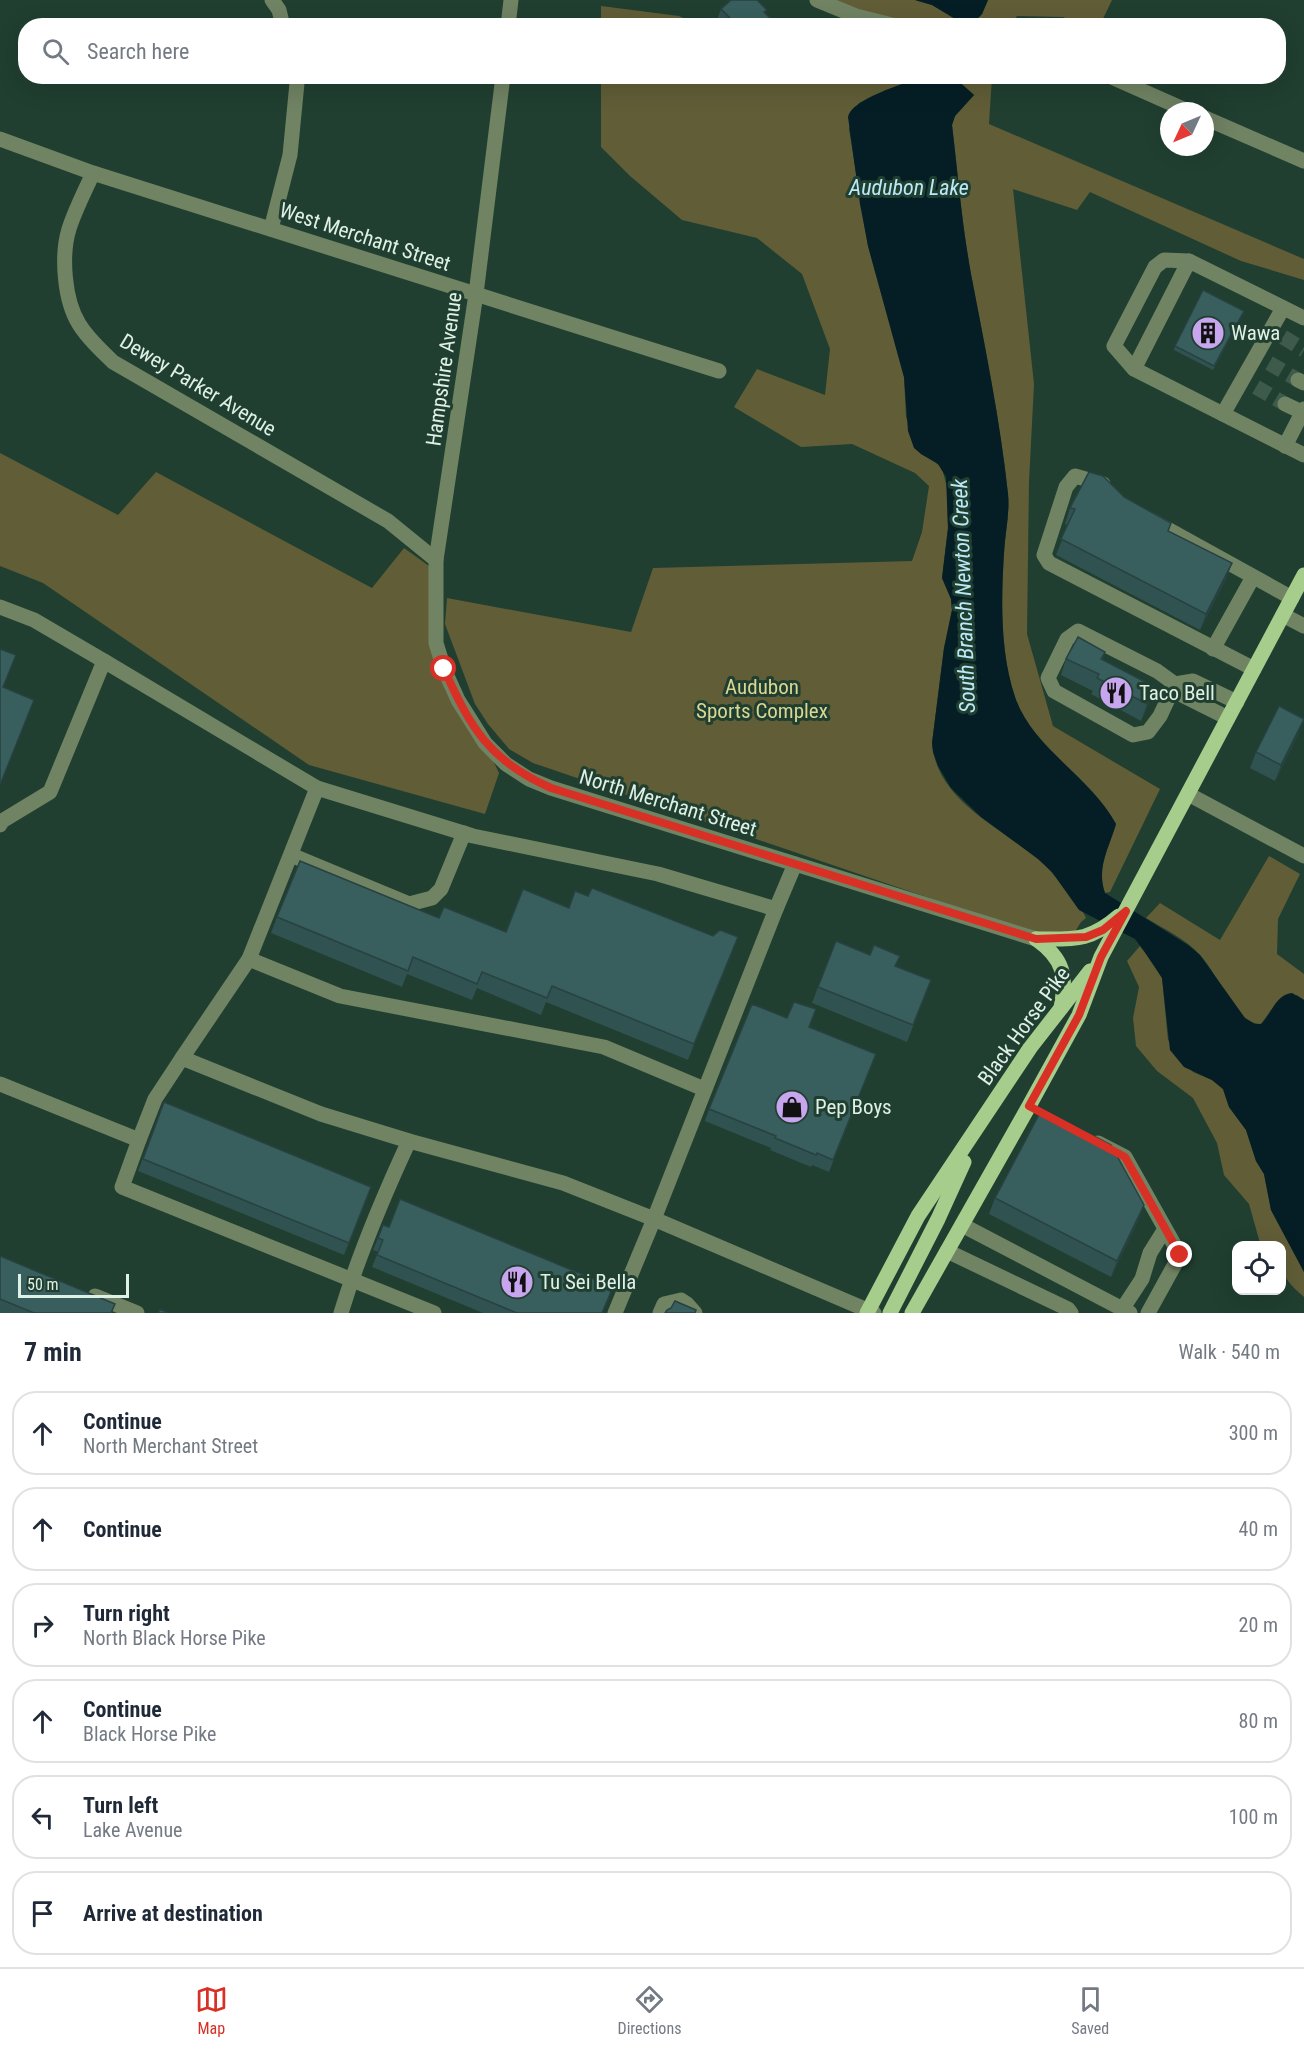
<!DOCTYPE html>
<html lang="en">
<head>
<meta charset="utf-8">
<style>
  body { margin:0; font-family:"Roboto Condensed",sans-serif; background:#f2f2f3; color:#1f2937 }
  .controls { position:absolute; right:18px; bottom:18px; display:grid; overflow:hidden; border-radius:12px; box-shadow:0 6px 24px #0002 }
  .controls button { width:54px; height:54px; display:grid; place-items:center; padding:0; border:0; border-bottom:2px solid #e0e1e3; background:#fff; color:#1f2937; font:30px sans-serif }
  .compass { position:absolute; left:1160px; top:102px; width:54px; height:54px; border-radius:50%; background:#fff; box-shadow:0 6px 24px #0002; rotate:226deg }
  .scale { position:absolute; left:18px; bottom:15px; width:111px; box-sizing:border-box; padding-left:6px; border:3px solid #dff0e6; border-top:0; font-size:16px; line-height:21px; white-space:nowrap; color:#dff0e6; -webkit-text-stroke:4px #203f30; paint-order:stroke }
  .stop { position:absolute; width:18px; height:18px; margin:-14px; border:4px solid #d93025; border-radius:50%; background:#fff }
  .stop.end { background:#d93025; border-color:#fff; box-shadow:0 2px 6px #0008 }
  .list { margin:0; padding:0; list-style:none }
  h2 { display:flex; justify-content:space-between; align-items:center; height:78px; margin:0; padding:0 24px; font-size:26px }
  h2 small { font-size:20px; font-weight:400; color:#747a83 }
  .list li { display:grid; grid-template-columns:39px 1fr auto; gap:18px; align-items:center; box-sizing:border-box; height:84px; margin:0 12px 12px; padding:0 12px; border:2px solid #e0e1e3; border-radius:24px }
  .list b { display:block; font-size:22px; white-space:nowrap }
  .list p { margin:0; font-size:20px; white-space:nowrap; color:#747a83 }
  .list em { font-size:20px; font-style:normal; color:#747a83 }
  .icon { flex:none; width:33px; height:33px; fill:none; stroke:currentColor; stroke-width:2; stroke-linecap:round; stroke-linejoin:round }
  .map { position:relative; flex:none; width:1304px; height:1313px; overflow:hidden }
  .search { position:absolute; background:#fff; box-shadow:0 6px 24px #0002; left:18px; right:18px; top:18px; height:66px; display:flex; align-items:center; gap:15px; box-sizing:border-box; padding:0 21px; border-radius:24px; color:#747a83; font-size:22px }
  .sheet { height:654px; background:#fff }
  nav { display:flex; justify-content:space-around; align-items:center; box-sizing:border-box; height:84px; border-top:2px solid #e0e1e3; background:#fff; font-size:16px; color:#747a83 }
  nav a { display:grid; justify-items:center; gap:3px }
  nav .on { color:#d93025 }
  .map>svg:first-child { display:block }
</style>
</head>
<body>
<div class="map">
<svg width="1304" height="1313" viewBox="0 0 1304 1313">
  <rect width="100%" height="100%" fill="#203f30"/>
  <g fill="#605d37">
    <path d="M835,0H915L932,5L957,20L958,25C917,25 872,18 835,0Z"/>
    <path d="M988,0H1112L1100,25H1082L1063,17L1017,16L1010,25L971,26L982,14Z"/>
    <path d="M601,6L679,16L698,25H601Z"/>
    <path d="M601,77H921L859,103L849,129L868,246L904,377L906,417L921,454L933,460L942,468L947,488L948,528L942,578L951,599L952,610L944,648L932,743C937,801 999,826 1038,859C1054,872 1070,896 1083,912L1086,918L1081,922L1067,945L533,763L509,749L488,724L475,704L445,624L447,598L631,632L653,568L912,561L922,532L929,486L915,473L852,444L801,447L734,407L757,369L825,395L830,349L802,274L757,238L682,220L630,176L601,147Z"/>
    <path d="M956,77H992L989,124L1304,259V280L1241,261L1090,192L1077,210L1013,189L1034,384L1029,482L1027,634L1053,726L1160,789L1110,892L1105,893C1096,868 1109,848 1116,824C1091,777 1032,748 1015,697C1000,652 1001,600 1004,553C1005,533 1010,513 1008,494C1000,420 985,347 971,274C962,225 958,175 952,125L955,116L974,95L956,79Z"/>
    <path d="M0,453L118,515L156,472L372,588L404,548L436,571V643L499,773L485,814L309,765L43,583L0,566Z"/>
    <path d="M1269,856L1300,874L1278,919L1277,954L1304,974V1000L1297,995L1276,1003L1261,1024C1243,1023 1236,1008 1227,995C1218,982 1211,967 1200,955C1186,939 1164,929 1146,918L1160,903L1220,940Z"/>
    <path d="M1140,946L1155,966L1162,978L1168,1040L1193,1072L1212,1080L1223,1089L1229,1107L1246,1130L1256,1161L1264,1174L1271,1210L1304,1272V1297C1281,1277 1282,1274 1282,1246L1262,1245L1260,1243L1249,1204L1224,1175L1217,1143L1193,1098L1157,1071L1136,1046L1133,1018L1139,987L1127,961Z"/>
  </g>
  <g fill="#051e25">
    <path d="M915,0H988L982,14L971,25L958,26L957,20L932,5Z"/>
    <path d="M921,77H956V79L974,95L955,116L952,125C958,175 962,225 971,274C985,347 1000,420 1008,494C1010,513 1005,533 1004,553C1001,600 1000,652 1015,697C1032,748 1091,777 1116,824C1109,848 1096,868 1105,893L1188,945L1200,955L1245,1018L1255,1024H1261C1272,1014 1275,995 1292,993L1304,1000V1272L1271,1210L1264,1174L1256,1161L1246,1130L1229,1107L1223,1089L1212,1080L1184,1067L1170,1050L1162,978L1144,951L1135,939L1079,910L1052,872L1038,859L981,817L951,788L938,766L933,752L932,743L944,648L952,610L951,599L942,578L948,528L946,477L938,464L921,454L914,448L908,431L904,377L868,246L860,204L848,117C851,99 904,84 921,77Z"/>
  </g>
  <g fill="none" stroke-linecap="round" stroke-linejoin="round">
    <g stroke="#3d5a4b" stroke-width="15" stroke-dasharray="15 8" stroke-linecap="butt">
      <path d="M1283,337L1304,350"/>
      <path d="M1269,363L1298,380"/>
      <path d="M1256,387L1285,404"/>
    </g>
    <g stroke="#708363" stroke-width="15">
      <path d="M272,0L279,10L283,26"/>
      <path d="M817,0L856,16L896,26"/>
      <path d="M508,26L511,0"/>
      <path d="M503,76L476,294L436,560V643L444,669L458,700L485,743L506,764L529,779L551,788L1036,939"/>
      <path d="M1109,76L1188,111"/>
      <path d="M1205,118L1304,161"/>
      <path d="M0,139L93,173L719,371"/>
      <path d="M93,173C85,191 75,210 69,229C61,255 64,300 79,324C88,339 101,350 113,362L388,521L436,560"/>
      <path d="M271,229L290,155L297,83L295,76"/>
      <path d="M1304,318L1189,261L1134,369L1304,455"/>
      <path d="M1134,369L1114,346L1155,267L1164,260L1189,261"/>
      <path d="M1298,380L1304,383"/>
      <path d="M1285,404L1302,412"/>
      <path d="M1223,414L1283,308"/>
      <path d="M1285,446L1304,409"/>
      <path d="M1103,484L1075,476L1066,487L1044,555L1049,563L1254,669"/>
      <path d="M1153,521L1292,598"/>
      <path d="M0,607L34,620L104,661"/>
      <path d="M1283,615L1304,626"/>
      <path d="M1213,649L1253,577"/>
      <path d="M1175,684L1160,716L1148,732L1133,735L1054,691L1048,678L1067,639L1078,631L1157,671L1175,684L1182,695L1228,718"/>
      <path d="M1175,684L1193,681L1237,702"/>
      <path d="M1188,794L1304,856"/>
      <path d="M0,825L2,821L50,792L104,661L317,788"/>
      <path d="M291,855L409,904L432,898L441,889L464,833"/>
      <path d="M776,909L795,864"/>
      <path d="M249,959L340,996L604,1047L704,1089"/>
      <path d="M0,1084L139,1140L155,1099L182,1058"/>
      <path d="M139,1140L122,1187L434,1313"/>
      <path d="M1098,1143L1125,1157L1180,1255L1148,1313"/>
      <path d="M962,1225L1130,1313"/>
      <path d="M947,1251L1068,1309L1071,1313"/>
      <path d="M95,1296L137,1313"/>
      <path d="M1123,1308L1142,1279L1150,1253L1165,1229"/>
      <path d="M341,1313C359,1254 383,1197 409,1141"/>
      <path d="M615,1313L654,1219L776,909L658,874L473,836L317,788L249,959L182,1058L321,1114L409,1141L563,1183L654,1219L874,1313"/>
      <path d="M660,1313L664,1304L681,1300L687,1304L695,1313"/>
    </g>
    <g stroke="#a6cd8c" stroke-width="15">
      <path d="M1036,939C1074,939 1089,942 1119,916"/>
      <path d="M1036,939C1064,959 1067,976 1061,1008"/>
      <path d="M867,1313L918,1216L1030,1048L1090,971"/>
      <path d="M890,1313L938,1219L964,1162"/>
      <path d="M912,1313L1029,1106L1079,1015L1101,957L1304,575"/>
    </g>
  </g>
  <g fill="#305250">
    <path d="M721,9L767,10L765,13L774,26H726L718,17Z"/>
    <path d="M1242,315L1213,370L1174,350L1175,346Z"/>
    <path d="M1124,497L1168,531L1232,563L1226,579L1200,630L1056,555L1068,525L1065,524L1070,508Z"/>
    <path d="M1105,652L1102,660L1149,703L1141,721L1091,694L1093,691L1061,675L1066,659Z"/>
    <path d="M1298,735L1275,781L1250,768L1256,752Z"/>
    <path d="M588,896L732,953L688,1060L546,1002L541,1015L477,988L472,1000L407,974L402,987L271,933L277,917L439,918L506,932L569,908Z"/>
    <path d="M896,966L931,980L907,1042L812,1003L818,987Z"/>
    <path d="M810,1027L876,1054L829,1172L812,1165L811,1167L770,1150L771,1148L705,1121L709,1109Z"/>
    <path d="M164,1102L371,1187L344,1255L138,1171Z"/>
    <path d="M995,1198L1144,1205L1138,1221L1111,1277L989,1214Z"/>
    <path d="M378,1238L603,1313H483L372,1267L378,1252L373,1250Z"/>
    <path d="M0,1256L111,1313H0Z"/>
  </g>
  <g fill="#274241">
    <path d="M1232,563L1226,579L1200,630L1206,614Z"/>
    <path d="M1155,687L1149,703L1141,721L1147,704Z"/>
    <path d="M1304,719L1298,735L1275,781L1281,765Z"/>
    <path d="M738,937L732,953L688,1060L694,1044Z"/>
    <path d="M1144,1205L1138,1221L1111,1277L1117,1261Z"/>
  </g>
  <g fill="#385f5d" stroke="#274241" stroke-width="1.5">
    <path d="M731,0H757L767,10L764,12L775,23L772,26H738L721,9Z"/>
    <path d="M1203,290L1244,311L1214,366L1175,346Z"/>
    <path d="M1089,472L1103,476L1124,497L1171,523L1168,531L1232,563L1206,614L1061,539L1075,509L1070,508Z"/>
    <path d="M1078,637L1105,652L1101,659L1155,687L1147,704L1097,678L1099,674L1066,659Z"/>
    <path d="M0,649L16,655L3,687L34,700L0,785Z"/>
    <path d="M1279,706L1304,719L1281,765L1256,752Z"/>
    <path d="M300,861L439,918L444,907L506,932L523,889L569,908L575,891L588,896L592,888L713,936L720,930L738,937L694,1044L552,986L547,998L482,972L477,984L413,957L408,971L277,917Z"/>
    <path d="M836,941L870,955L874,945L900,956L895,966L931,980L913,1025L818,987Z"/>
    <path d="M794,1002L816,1009L809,1027L876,1054L833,1160L817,1153L816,1155L775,1138L776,1136L709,1109L752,1004L787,1018Z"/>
    <path d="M164,1102L371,1187L349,1243L143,1159Z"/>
    <path d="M1042,1109L1111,1145L1144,1205L1117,1261L995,1198Z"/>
    <path d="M400,1199L613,1287L602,1313H517L377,1255L383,1240L378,1238L383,1225L389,1227Z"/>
    <path d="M0,1256L115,1304L111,1313H34L0,1299Z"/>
    <path d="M675,1301L696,1310L695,1313H665L667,1310L671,1308Z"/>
    <path d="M160,1309L168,1313H158Z"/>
  </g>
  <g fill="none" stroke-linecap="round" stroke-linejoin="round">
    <path stroke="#d93025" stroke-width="8" d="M444,669C471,729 490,761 551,788L1036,939L1086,937L1103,930L1126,911L1101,957L1079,1015L1029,1106L1125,1157L1180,1255"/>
  </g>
  <defs>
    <g id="building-disc" transform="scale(1.725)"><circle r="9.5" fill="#c8a6ef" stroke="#203f30"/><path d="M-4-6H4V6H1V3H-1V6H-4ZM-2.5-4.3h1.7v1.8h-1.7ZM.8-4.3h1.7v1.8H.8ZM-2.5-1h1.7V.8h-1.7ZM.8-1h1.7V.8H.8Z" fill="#111"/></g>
    <g id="restaurant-disc" transform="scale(1.725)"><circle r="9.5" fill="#c8a6ef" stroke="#203f30"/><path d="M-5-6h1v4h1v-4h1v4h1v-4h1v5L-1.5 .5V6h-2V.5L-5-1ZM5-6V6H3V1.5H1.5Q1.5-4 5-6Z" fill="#111"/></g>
    <g id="shop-disc" transform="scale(1.725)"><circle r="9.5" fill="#c8a6ef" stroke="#203f30"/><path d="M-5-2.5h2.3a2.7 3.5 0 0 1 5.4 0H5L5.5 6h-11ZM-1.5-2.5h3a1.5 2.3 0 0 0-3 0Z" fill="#111"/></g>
  </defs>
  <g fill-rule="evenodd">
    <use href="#building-disc" x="1208" y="333"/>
    <use href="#restaurant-disc" x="1116" y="693"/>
    <use href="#shop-disc" x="792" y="1107"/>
    <use href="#restaurant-disc" x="517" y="1282"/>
  </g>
  <g text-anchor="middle" stroke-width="6" stroke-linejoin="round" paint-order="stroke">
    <g font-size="21" fill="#dff0e6" stroke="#203f30">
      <text transform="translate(365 237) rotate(18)" y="7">West Merchant Street</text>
      <text transform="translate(444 369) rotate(-82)" y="7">Hampshire Avenue</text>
      <text transform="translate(198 385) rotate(31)" y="7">Dewey Parker Avenue</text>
      <text transform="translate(668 803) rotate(17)" y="7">North Merchant Street</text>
      <text transform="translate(1024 1026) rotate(-54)" y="7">Black Horse Pike</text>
    </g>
    <g font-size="21" fill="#dff0e6" stroke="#203f30" text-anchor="start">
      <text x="1231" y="340">Wawa</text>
      <text x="1139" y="700">Taco Bell</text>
      <text x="815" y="1114">Pep Boys</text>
      <text x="540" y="1289">Tu Sei Bella</text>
    </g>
    <g font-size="21" fill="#dad693" stroke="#203f30">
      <text x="762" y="694">Audubon<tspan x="762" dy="24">Sports Complex</tspan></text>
    </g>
    <g font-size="22" font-style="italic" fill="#bbe9f8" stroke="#203f30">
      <text x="909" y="195">Audubon Lake</text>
      <text transform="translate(963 596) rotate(-92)" y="8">South Branch Newton Creek</text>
    </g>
  </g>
</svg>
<div class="controls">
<button><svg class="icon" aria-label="locate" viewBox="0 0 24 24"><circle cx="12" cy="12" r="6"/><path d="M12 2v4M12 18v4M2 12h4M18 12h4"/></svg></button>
</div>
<svg class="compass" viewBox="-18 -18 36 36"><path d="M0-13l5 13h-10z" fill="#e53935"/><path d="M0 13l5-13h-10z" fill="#747a83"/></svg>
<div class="scale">50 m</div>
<div class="stop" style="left:444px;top:669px"></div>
<div class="stop end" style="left:1180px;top:1255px"></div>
<div class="search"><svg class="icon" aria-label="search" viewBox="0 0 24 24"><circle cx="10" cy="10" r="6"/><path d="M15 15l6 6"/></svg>Search here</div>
</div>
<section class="sheet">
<h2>7 min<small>Walk · 540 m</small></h2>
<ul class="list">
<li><svg class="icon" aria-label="ahead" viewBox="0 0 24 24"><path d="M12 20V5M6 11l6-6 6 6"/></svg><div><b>Continue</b><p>North Merchant Street</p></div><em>300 m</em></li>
<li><svg class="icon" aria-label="ahead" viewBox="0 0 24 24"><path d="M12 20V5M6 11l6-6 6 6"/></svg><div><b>Continue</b></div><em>40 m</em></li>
<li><svg class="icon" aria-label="right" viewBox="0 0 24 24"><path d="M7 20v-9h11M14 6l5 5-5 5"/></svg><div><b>Turn right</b><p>North Black Horse Pike</p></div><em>20 m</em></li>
<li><svg class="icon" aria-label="ahead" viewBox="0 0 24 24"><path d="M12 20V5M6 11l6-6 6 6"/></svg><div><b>Continue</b><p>Black Horse Pike</p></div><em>80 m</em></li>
<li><svg class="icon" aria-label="left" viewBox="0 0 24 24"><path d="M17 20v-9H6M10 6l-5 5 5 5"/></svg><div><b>Turn left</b><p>Lake Avenue</p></div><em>100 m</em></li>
<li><svg class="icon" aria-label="arrive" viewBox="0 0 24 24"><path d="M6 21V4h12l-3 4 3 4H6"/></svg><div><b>Arrive at destination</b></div></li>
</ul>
</section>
<nav>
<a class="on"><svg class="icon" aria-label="map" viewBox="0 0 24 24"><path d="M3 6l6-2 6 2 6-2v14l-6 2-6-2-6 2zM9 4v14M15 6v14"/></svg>Map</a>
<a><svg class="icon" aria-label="directions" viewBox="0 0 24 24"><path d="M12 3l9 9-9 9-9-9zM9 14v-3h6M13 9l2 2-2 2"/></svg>Directions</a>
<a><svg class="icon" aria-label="saved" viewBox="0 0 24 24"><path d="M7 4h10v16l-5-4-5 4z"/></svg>Saved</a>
</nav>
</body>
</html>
